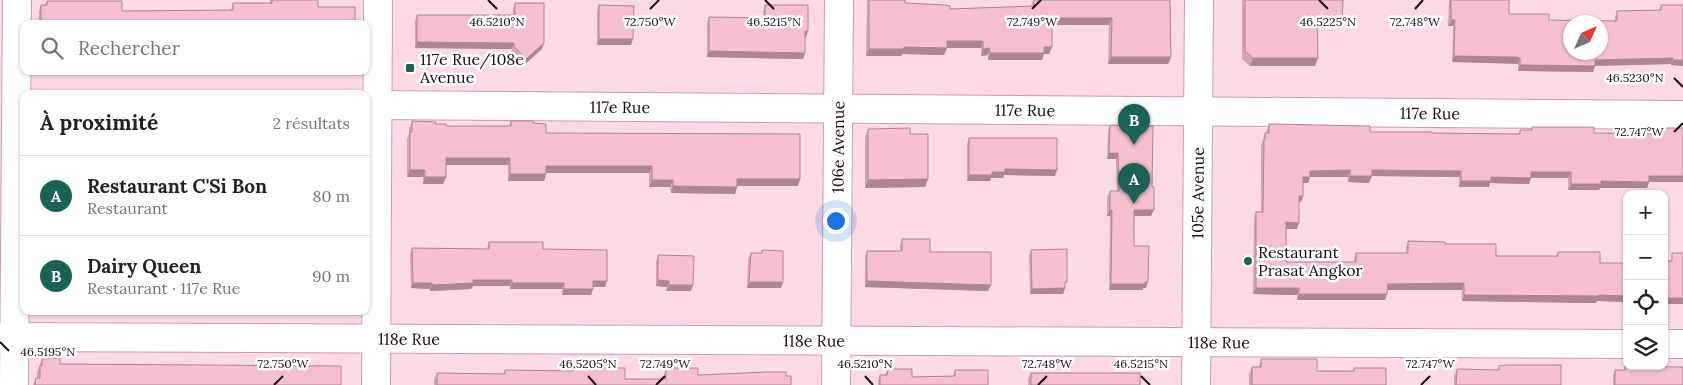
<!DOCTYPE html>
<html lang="fr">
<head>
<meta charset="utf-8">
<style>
  body { margin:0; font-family:Lora,serif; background:#f2f2f2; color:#222 }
  .controls { position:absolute; right:15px; bottom:15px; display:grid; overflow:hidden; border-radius:10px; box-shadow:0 1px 4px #0004 }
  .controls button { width:45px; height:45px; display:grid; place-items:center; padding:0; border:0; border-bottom:1px solid #e0e0e0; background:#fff; color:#222; font:25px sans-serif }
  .compass { position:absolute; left:1563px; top:15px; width:45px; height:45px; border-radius:50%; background:#fff; box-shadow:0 1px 4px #0004; rotate:45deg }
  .you { position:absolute; left:835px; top:220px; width:18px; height:18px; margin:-12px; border:4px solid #fff; border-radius:50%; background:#1a73e8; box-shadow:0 0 0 8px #1a73e833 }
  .badge { display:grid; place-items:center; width:32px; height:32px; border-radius:50%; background:#1b6256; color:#fff; font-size:16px; font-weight:700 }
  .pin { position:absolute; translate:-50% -41px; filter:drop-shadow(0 1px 2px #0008) }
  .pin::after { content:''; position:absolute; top:26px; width:18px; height:15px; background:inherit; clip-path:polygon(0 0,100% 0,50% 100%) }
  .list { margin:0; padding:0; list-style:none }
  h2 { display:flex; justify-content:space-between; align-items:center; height:65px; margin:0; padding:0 20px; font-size:21px }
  h2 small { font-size:16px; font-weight:400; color:#767676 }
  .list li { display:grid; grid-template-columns:32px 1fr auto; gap:15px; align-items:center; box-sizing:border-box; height:80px; padding:0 20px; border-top:1px solid #e0e0e0 }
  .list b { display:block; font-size:19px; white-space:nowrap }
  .list p { margin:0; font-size:16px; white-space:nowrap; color:#767676 }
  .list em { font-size:16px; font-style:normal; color:#767676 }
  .icon { flex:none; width:28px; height:28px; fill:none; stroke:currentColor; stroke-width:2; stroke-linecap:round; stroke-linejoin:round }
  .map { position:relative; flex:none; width:1683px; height:385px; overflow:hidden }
  .search { position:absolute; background:#fff; box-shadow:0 1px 4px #0004; left:20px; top:20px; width:350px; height:55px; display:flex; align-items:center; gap:12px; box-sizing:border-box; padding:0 18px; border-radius:10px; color:#767676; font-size:19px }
  .panel { position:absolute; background:#fff; box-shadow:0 1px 4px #0004; left:20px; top:90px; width:350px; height:225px; border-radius:10px }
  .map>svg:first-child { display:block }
</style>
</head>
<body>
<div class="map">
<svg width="1683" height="385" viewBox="0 0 1683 385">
  <rect width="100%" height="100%" fill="#fcdae4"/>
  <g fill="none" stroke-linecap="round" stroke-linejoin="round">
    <g stroke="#d09cac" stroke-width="30">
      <g id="minor">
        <path id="s1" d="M366,105L1683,115"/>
        <path id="s2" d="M0,337L1627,344"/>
        <path d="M1664,344H1683"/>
        <path d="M14,385L17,0"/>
        <path d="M376,385L378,0"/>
        <path id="s3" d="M836,385L839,0"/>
        <path id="s4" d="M1196,385L1199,0"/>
      </g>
    </g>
    <use href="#minor" stroke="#fff" stroke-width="28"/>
  </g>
  <g fill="#d3a4b2">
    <path d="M270,0H318V7L355,24H39V11L41,5H45L47,1L122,11L231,10L233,3H270Z"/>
    <path d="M867,0H905V3L950,9L1031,6L1033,0H1170L1171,57L1168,64H1108L1109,25H1052V47L1049,54H1044L1042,60H988V55L981,56V48H947L944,55L902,54L901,56H866Z"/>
    <path d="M1242,0H1343L1340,28L1317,27L1315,66H1250L1242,59Z"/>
    <path d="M1449,0H1509V14L1549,20L1615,21V17L1617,11L1659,10L1661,5H1683V66L1671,65V64L1595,66L1593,72L1518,71V64L1514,63L1452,62L1453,26H1448Z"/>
    <path d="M515,3L542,49L524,65L512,52V49L415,48V21L417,15H513V9Z"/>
    <path d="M599,5L631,45H597V11Z"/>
    <path d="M765,5L806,37H805V53L803,59L707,57V23L709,17L763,18V11Z"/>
    <path d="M412,121L435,124L446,126H509L511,121L533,123L546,133L800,179L798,186H737L735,194L671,193L670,187H649V173H546L544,181H508V165H446V177L443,184H423V177H407V139L409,134V128Z"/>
    <path d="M1269,124L1370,132L1432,133L1519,134L1520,130H1531L1532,127L1594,133L1659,134L1661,133L1663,128H1683V182H1649L1647,188H1600L1599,190H1568V178H1531L1529,184L1490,183L1489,187H1459V177L1372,176L1369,183L1348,182V177H1310L1308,183H1303L1301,202H1299L1297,229H1286V262H1354V259L1356,253H1406V248L1408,241L1445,244L1496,256H1556L1558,252L1600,263H1627V302L1597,301L1596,303L1462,301V290H1387L1385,300H1297V295L1253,294L1254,218L1256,212H1261V146L1263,139L1265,133H1266Z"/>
    <path d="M1110,125L1151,216H1134V246L1146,288H1143V290H1109L1110,216H1107V197L1110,191H1117L1116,159H1107L1108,131Z"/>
    <path d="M868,129L910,134L928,179L925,187L865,188V137Z"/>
    <path d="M969,138L1055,176L1004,175L1003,178H991L990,181H967V144Z"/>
    <path d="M902,239L930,252L988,291L865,287V257L867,251H900V245Z"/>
    <path d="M489,242L543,249L605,287H593L591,295H562V289H510V286H473L471,289L430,291V289L411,288L410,254L412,248L487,249Z"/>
    <path d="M762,250L783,282L781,288H747L748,259L751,253H761Z"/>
    <path d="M1031,250L1065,286L1063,294H1030L1029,256Z"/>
    <path d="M658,255L691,291H666L667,287L656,286V261Z"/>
    <path d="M42,359L60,364L341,385H33L36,378H37V372Z"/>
    <path d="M1261,359L1317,371H1353L1354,368L1386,385H1249V374L1252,367H1259Z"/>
    <path d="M1499,366L1561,385H1454V376L1457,369L1498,370Z"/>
    <path d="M1625,366L1683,385H1613V376L1615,370H1624Z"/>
    <path d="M574,368L625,379H664V375L666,368L698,375L786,376L791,385H434V380L437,373L503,374L505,370L573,371Z"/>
    <path d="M888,369L912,377L953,376L955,370L988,385H878V381L880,375H885Z"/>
    <path d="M1031,373L1140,385H1028V379Z"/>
  </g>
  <g fill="#ac8691">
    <path d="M1052,18H1112L1109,25H1049Z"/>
    <path d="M1317,19L1342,20L1340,28L1314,27Z"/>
    <path d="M1451,20H1455L1453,26H1448Z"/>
    <path d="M805,31H808L806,37H803Z"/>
    <path d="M599,39H633L631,45H597Z"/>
    <path d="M947,41H983L981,48H944Z"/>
    <path d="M417,42L514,43L512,49L415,48Z"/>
    <path d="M544,43L542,49L524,65L526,59Z"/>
    <path d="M904,47L947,48L944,55L902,54L901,56H866L869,49Z"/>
    <path d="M1044,47H1052L1049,54H1044L1042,60H988L990,53Z"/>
    <path d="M990,48L988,55L981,56L983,49Z"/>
    <path d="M709,51L805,53L803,59L707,57Z"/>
    <path d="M1454,56L1516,57L1520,58L1518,64L1452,62Z"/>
    <path d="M1111,57H1171L1168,64H1108Z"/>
    <path d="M1253,58H1318L1315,66H1250Z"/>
    <path d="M1673,58L1671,64L1593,66L1595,60Z"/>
    <path d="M1673,60H1683V66L1671,65Z"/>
    <path d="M1520,65L1595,66L1593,72L1518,71Z"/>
    <path d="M1109,153H1118L1116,159H1107Z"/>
    <path d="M446,158H510L508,165H443Z"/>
    <path d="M546,166H652L649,173H544Z"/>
    <path d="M1005,169L1057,170L1055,176L1004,175L1003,178H991L990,181H967L969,175Z"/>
    <path d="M410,170H425L423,177H407Z"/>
    <path d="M1350,170L1348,177H1309H1310L1308,183H1301L1303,177L1310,171Z"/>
    <path d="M1372,170L1461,171L1459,177L1372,176L1369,183L1348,182L1350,176Z"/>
    <path d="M1531,172H1571L1568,178H1531L1529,184L1490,183L1489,187H1459L1461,181Z"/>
    <path d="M510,174H546L544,181H508Z"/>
    <path d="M1649,176H1683V182H1647Z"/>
    <path d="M425,177H446L443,184H423Z"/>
    <path d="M737,179H800L798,186H735Z"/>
    <path d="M928,179L925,187L865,188L868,180Z"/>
    <path d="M652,180H673L670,187H649Z"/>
    <path d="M1601,181L1649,182L1647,188H1600L1599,190H1568L1571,184Z"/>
    <path d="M673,186L737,187L735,194L671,193Z"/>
    <path d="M1299,196H1303L1301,202H1297Z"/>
    <path d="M1110,210H1112L1110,216H1107Z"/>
    <path d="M1134,210H1154L1151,216H1132Z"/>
    <path d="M1286,222L1299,223L1297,229H1284Z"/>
    <path d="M473,280H512L510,286H473L471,289L430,291L432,285Z"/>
    <path d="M658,280L669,281L667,287L656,286Z"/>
    <path d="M593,281H607L605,287H591Z"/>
    <path d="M867,281L991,285L988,291L865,287Z"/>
    <path d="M749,282H783L781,288H747Z"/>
    <path d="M1148,282L1146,288H1143V290H1109L1111,284Z"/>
    <path d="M413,283H432L430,289L411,288Z"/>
    <path d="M512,283H564L562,289H510Z"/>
    <path d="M1464,283L1462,290H1385L1388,284Z"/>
    <path d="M669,285H693L691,291H666Z"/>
    <path d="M1065,288L1063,294H1030L1032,289Z"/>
    <path d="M1256,288H1299L1297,295L1253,294Z"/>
    <path d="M564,289H593L591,295H562Z"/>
    <path d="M1299,294H1387L1385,300H1297Z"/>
    <path d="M1464,295H1599L1627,296V302L1597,301L1596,303L1462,301Z"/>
    <rect x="1664" y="298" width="19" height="6"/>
  </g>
  <g fill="#f5bfcf" stroke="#ac8691" fill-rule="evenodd">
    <path d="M272,0H318V7H355V24H41V5H47V1H122V11L233,10V3H272Z"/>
    <path d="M869,0H905V3L945,5L950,6V9L1034,6V0H1170L1171,57H1111L1112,18H1052V47H1044V53H990V48L983,49V41H947V48L904,47V49H869Z"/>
    <path d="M1245,0H1343L1342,20L1317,19L1318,58H1253L1245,51Z"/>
    <path d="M1451,0H1509V14H1549V20L1617,21V11L1661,10V5H1683V60H1673V58L1595,60V66L1520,65V58L1516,57L1454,56L1455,20H1451ZM1570,22H1600V52H1570Z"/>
    <path d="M515,3H544V43L526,59L514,46V43L417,42V15H515Z"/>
    <path d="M599,5L634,6L633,39H599Z"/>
    <path d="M765,5H808V31H805V53L709,51V17L765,18Z"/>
    <path d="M412,121L436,122L435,124H446V126H511V121H533V123L546,124V133L800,134V179H737V187L673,186V180H652V166H546V174H510V158H446V177H425V170H410V132H412Z"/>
    <path d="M1269,124L1370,126V132H1432V133L1520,134V130H1532V127H1594V133L1659,134L1663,132V128H1683V176H1649V182L1601,181V184H1571V172H1531V178L1491,177V181H1461V171L1372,170V176H1350V170L1310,171V177H1303V196H1299V223L1286,222V262H1356V253H1408V241L1445,242V244H1496V256H1558V252H1600V263H1627V296L1599,295V296L1464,295V283L1388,284L1387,294H1299V288H1256V212H1263L1264,140H1265V133H1269Z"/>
    <path d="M1110,125L1153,126L1152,187H1154V210H1134V246H1149L1148,282H1145V284H1111L1112,210H1110V191H1119L1118,153H1109Z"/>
    <path d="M910,128V134H928V179L868,180V129Z"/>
    <path d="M969,138H1057V170L1005,169V172H992V175H969Z"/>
    <path d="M902,239H930V252H991V285L867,281V251H902Z"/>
    <path d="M489,242H543V249L607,250V281H593V289H564V283H512V280H473V283L432,285V283H413L412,248L489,249Z"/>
    <path d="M1067,249V282H1065V288L1032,289L1031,250Z"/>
    <path d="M762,250L783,251V282H749L751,253H762Z"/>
    <path d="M1672,253H1683V298H1664V261H1672Z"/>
    <path d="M658,255L694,256L693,285H669V281L658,280Z"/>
    <path d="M60,358V364L341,366V385H35L36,378H40V366H42V359Z"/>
    <path d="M1261,359H1317V371H1354V368H1386V385H1252V367H1261Z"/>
    <path d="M1507,365H1561V385H1456L1457,369L1499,370V366Z"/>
    <path d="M1625,366L1683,367V385H1615V370H1625Z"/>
    <path d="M574,368H625V379H666V368H698V375L768,372H786V376H791V385H437V373L505,374V370L574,371Z"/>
    <path d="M888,369H912V377L955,376V370H988V385H880V375H887Z"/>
    <rect x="1031" y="373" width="109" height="12"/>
  </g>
  <path fill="none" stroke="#1d0b12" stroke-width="2" d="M488,0L497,9M765,0L774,9M1319,0L1328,9M650,9L659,0M1032,9L1041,0M1415,9L1423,0M1674,78L1683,87M1674,132L1683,123M0,342L9,351M588,376L596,385M865,376L873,385M1141,376L1150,385M274,385L283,376M656,385L665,376M1038,385L1047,376M1421,385L1430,376"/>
  <g fill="#1b6256" stroke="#fff" stroke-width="2">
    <rect x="405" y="63" width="10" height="10" rx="2.5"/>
    <circle cx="1248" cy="261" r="5"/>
  </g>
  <g text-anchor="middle" stroke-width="5" stroke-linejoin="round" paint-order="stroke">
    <g font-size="16" fill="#1d0b12" stroke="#fff" text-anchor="start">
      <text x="420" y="65">117e Rue/108e<tspan x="420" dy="18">Avenue</tspan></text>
      <text x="1258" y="258">Restaurant<tspan x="1258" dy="18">Prasat Angkor</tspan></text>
    </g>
    <g font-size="16" fill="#1d0b12" stroke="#fff">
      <text dy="6" stroke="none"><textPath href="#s1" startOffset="254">117e Rue</textPath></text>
      <text dy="6" stroke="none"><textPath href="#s1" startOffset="659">117e Rue</textPath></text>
      <text dy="6" stroke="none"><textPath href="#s1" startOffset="1064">117e Rue</textPath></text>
      <text dy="6" stroke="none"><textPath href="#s3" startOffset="238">106e Avenue</textPath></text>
      <text dy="6" stroke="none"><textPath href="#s4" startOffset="192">105e Avenue</textPath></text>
      <text dy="6" stroke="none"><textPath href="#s2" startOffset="409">118e Rue</textPath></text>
      <text dy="6" stroke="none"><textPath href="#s2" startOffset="814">118e Rue</textPath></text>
      <text dy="6" stroke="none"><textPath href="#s2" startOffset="1219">118e Rue</textPath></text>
    </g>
  </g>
  <g font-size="12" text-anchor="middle" fill="#1d0b12" stroke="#fff" stroke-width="5" stroke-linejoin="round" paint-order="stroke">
    <text x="497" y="26">46.5210°N</text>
    <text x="650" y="26">72.750°W</text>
    <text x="774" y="26">46.5215°N</text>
    <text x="1032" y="26">72.749°W</text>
    <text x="1328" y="26">46.5225°N</text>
    <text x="1415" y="26">72.748°W</text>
    <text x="1635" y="82">46.5230°N</text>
    <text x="1639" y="136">72.747°W</text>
    <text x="48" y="356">46.5195°N</text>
    <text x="283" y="368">72.750°W</text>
    <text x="588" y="368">46.5205°N</text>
    <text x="665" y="368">72.749°W</text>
    <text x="865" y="368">46.5210°N</text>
    <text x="1047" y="368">72.748°W</text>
    <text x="1141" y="368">46.5215°N</text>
    <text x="1430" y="368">72.747°W</text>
  </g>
</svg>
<div class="controls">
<button>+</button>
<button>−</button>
<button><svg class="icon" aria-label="locate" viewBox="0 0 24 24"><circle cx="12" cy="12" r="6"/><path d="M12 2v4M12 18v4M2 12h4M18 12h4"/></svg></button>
<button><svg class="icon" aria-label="layers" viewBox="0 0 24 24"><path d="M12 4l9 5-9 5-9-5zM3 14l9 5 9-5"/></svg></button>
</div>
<svg class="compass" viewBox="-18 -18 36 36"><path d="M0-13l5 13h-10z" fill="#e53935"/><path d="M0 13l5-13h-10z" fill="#767676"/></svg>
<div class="you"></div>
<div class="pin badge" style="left:1134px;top:204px">A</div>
<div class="pin badge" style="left:1134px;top:145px">B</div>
<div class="search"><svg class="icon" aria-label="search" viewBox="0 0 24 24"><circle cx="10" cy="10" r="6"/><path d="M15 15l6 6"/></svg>Rechercher</div>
<section class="panel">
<h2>À proximité<small>2 résultats</small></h2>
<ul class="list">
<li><span class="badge">A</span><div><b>Restaurant C'Si Bon</b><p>Restaurant</p></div><em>80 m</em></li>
<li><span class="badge">B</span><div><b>Dairy Queen</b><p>Restaurant · 117e Rue</p></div><em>90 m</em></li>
</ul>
</section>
</div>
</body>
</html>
